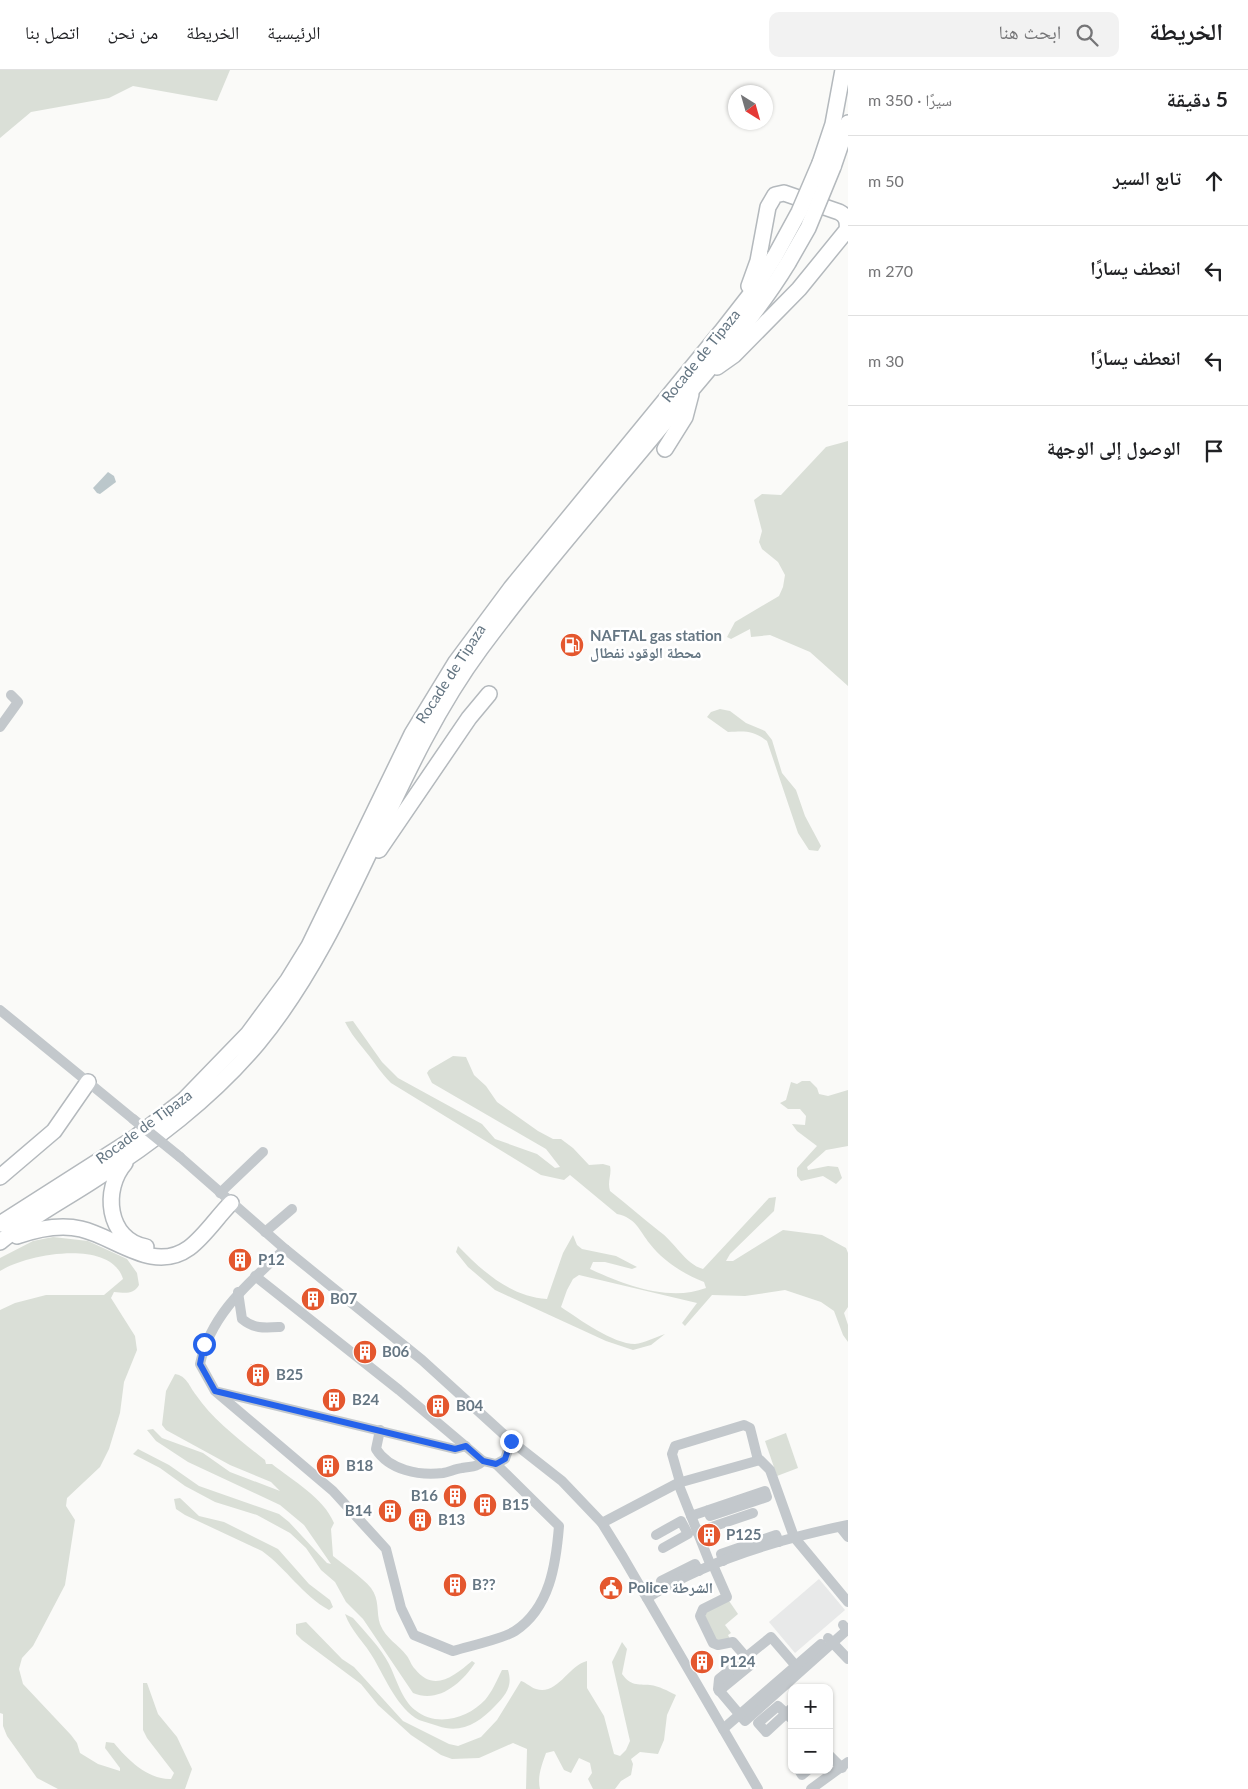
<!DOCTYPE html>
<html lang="ar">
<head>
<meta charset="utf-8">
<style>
  body { margin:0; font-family:Lato,"Noto Naskh Arabic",sans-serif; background:#f2f2f2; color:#202124; direction:rtl }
  .controls { position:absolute; right:15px; bottom:15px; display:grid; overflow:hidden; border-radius:10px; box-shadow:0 1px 4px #0004 }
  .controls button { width:45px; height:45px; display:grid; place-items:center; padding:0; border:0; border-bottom:1px solid #e0e0e0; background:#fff; color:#202124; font:25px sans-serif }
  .compass { position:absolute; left:728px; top:15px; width:45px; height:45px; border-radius:50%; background:#fff; box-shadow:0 1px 4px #0004; rotate:143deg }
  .stop { position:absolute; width:15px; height:15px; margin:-11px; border:4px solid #2563eb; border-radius:50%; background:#fff }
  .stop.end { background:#2563eb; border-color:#fff; box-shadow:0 1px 5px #0008 }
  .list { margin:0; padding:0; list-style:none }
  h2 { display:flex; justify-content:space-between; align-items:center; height:65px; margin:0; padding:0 20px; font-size:21px }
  h2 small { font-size:16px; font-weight:400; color:#757577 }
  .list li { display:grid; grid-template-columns:32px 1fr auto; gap:15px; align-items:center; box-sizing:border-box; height:90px; padding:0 20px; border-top:1px solid #e0e0e0 }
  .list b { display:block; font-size:19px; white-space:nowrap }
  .list em { font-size:16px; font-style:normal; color:#757577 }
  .icon { flex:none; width:28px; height:28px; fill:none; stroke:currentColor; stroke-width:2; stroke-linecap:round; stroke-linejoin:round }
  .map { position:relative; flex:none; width:848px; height:1719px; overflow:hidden; direction:ltr }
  header { display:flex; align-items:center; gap:30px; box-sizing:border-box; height:70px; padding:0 25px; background:#fff; border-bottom:1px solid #e0e0e0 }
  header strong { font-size:24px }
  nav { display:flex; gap:28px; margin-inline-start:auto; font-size:18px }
  .search { width:350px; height:45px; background:#f2f2f2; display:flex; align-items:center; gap:12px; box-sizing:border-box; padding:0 18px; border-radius:10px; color:#757577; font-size:19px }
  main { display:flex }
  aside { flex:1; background:#fff }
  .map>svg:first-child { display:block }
</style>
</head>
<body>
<header>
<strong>الخريطة</strong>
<div class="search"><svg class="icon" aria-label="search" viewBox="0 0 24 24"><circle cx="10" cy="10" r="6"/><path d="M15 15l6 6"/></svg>ابحث هنا</div>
<nav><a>الرئيسية</a><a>الخريطة</a><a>من نحن</a><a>اتصل بنا</a></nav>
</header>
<main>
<aside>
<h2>5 دقيقة<small>سيرًا · 350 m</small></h2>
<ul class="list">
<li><svg class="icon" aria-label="ahead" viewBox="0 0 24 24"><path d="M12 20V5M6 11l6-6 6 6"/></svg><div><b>تابع السير</b></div><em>50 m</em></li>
<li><svg class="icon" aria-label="left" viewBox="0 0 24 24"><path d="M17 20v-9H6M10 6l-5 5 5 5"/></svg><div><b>انعطف يسارًا</b></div><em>270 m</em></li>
<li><svg class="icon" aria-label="left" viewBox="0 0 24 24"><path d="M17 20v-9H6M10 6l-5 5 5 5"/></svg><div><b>انعطف يسارًا</b></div><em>30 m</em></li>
<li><svg class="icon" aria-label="arrive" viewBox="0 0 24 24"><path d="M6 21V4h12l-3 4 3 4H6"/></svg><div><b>الوصول إلى الوجهة</b></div></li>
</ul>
</aside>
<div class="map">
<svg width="848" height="1719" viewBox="0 0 848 1719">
  <rect width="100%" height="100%" fill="#fafaf8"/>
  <path fill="#e8e9e9" d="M819,1509L845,1540L795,1583L769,1552Z"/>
  <g fill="#dadfd7">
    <path d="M0,0H230L217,31L133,16L109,28L31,42L0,68Z"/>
    <path d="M848,371V616L810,582L770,565L751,567L750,559L731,569L727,567L735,552L779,526L783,517L785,505L778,492L762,479L759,472L762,461L754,430L762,424L781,425L826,377Z"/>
    <path d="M720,639L730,641L746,653L765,661L772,670L782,703L796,720L805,746L821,776L818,781L809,780L798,763L767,671C753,660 745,661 728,662L707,647L711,642Z"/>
    <path d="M353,951L382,992L398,1008L482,1054L495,1069L537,1084L555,1098L560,1097L546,1079L432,1013L427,1003L429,1000L453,986L466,987L474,1005L486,1016L497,1032L538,1061L553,1069H561L573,1078L589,1095L603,1094L610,1096C612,1105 607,1111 610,1121C627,1134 642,1148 659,1161C675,1172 685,1194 703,1199L769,1128L776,1127L774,1141L730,1184L726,1191H733L783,1160L822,1165L846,1178L848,1183V1237L844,1243L848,1255V1272L843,1265L834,1241L821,1232L785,1220L745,1226L712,1225L685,1256L682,1253L697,1233L579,1205L573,1209L567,1220L561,1237C579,1249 613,1274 635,1274C644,1273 656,1267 665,1264L651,1275L633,1280L606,1271L495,1220L468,1197L456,1182L458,1176C483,1202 510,1226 547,1229L563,1183L573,1165L577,1175L582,1179L616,1186L637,1197L632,1199L605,1192H593L590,1199C625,1215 669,1232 706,1218L704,1212C685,1205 663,1191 650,1174C639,1160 636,1148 617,1144L570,1105L564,1110L541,1105L391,1013C381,1003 375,993 366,982C358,972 351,964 345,952Z"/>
    <path d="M802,1011H810L817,1018L819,1024L828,1026L848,1020V1076L826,1080L807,1097L808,1100L828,1096L838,1097L842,1108L836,1114L823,1106L801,1111L797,1106V1098L817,1076L797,1061L792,1054L805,1055L806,1046L800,1039H788L780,1033L786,1030L791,1012L797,1014Z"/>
    <path d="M53,1167L88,1171L127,1189L137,1203L139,1215C133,1225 125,1223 114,1222L111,1228L135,1266L137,1280L124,1312L120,1343L109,1379L100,1397L67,1428L66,1436L75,1450L65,1515L33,1576L22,1588L19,1599L23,1614L71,1665L77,1673L80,1683L98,1694L120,1701V1698L105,1678L106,1672L114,1673C127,1689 148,1710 171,1709L174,1703L147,1668L143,1660V1613H147L158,1644L177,1667L192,1699L185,1719H58L37,1708L7,1666L3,1656V1644L0,1643V1240L15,1233L46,1225H104L123,1209C111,1168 26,1184 0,1201V1188L33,1171Z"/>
    <path d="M175,1304C187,1306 189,1316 196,1325C213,1350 241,1371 265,1390L266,1394H272C293,1411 323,1427 334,1453L331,1459L333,1486C344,1495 362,1507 371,1518C380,1530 376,1542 380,1554C386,1569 398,1574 407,1586C410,1590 411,1595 415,1599C434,1623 454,1606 472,1591L475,1593C462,1613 438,1634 413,1623L363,1549L346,1532L335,1512L321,1500L306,1478L290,1463L257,1445L215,1432L185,1416L160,1398L133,1384L138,1379L169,1395L199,1416L279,1444L289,1452L327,1493L331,1494L304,1455L280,1435L188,1392L156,1371L147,1360L153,1359L162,1368L203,1383L230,1402L280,1421L271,1412L230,1395L166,1360L162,1355L166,1321Z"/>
    <path d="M786,1363L798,1398L777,1406L765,1371Z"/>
    <path d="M180,1428L199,1446L224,1452L278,1479L309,1514L330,1530L333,1537L329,1540C302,1525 287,1499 262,1481L185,1445L176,1439L174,1429Z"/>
    <path d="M727,1528L738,1544L725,1555L731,1563L728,1565L730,1569L717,1572L705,1547L706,1542Z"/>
    <path d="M345,1544L353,1548C365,1562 381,1578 389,1594C396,1608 402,1630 415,1640C437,1658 468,1648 485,1630C492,1622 497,1610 502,1600H508C513,1616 506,1625 495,1636C479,1653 461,1664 438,1656C432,1654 425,1652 419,1650C398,1639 385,1608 374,1589C365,1573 351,1561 345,1544Z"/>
    <path d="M306,1552L342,1589L354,1597L403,1651L449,1674L458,1676L481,1667L497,1650L521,1611C527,1613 530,1617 536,1619C557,1626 569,1595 587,1591V1618L604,1646L614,1684L620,1686L626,1680L630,1671L612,1592L622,1572L627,1579L622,1604C631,1616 637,1614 650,1615C659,1616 668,1621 676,1625L667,1645L664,1670L658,1684L640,1682L631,1689L633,1694L631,1705L621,1711L615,1719H593L588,1709L592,1703L590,1693L579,1688L571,1703L564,1700L554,1681L546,1683C542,1694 537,1707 540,1719H526L527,1679L513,1673L479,1688L452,1689L441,1685L411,1665L378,1635L361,1614L302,1570L296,1564V1554Z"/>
  </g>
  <path fill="#bbc7cb" d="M108,402L114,406L116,412L100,424L97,423L93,418Z"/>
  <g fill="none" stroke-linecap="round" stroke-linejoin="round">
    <g stroke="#b4b9bd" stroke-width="18">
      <g id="highway">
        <path d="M820,93L833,54L843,0"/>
        <path d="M833,97L848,53"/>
        <path d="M717,297L734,285L799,219L847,160C848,152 847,146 839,142L784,123L775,125L768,137L758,191L749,216"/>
        <path d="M665,379L685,347L691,324"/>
        <path d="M379,780L469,648L489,624"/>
        <path d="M125,1093C102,1119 107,1170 146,1177"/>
        <path d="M0,1107L54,1061L88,1012"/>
        <path d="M0,1154L136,1067L184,1030L248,964L288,910L309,876L412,664L456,592L511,518L721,262L753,221L775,186"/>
        <path d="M17,1166C37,1159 60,1154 81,1159C116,1167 153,1204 189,1178C205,1166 217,1147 231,1133"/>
        <path d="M0,1172C28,1149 60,1132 91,1112C152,1073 211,1029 258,973C355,855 390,701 481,578C544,493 616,412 683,330C720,286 758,242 788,193"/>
      </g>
    </g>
    <g stroke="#c3c8cc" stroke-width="10">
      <path d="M0,657L18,632L11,625"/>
      <path d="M0,940L133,1049"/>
      <path d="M180,1087L285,1179L422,1290L511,1371L562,1411L602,1453L623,1487L758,1719"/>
      <path d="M220,1123L263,1082"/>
      <path d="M265,1162L292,1139"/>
      <path d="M285,1179C249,1213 211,1243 200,1294L215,1321L333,1421L386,1479L401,1538L414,1565L453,1581C469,1576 503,1569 515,1561C550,1538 556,1494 559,1456L496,1394"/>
      <path d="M255,1206L399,1320L483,1391L496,1394L505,1389L511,1371"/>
      <path d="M238,1222L242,1249C254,1259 264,1258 280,1257"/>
      <path d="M219,1322L455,1379L466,1376"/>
      <path d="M380,1360L376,1379C389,1400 419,1406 443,1403C449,1402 455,1399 462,1398C471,1396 476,1398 483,1391"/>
      <path d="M680,1412L672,1384L675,1376L744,1355L750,1358L758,1390"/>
      <path d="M678,1413L711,1496"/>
      <path d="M691,1446L765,1421L767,1427L710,1446L708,1440"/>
      <path d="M602,1453L678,1413L760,1390L770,1400L794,1467L848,1532"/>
      <path d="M840,1457L848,1467"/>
      <path d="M697,1462L753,1443"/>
      <path d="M656,1465L681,1451L688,1464L663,1478"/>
      <path d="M723,1491L721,1484L776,1465L779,1472"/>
      <path d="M713,1495L727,1527L703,1539L700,1546L713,1573L718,1575L733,1572L752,1594L719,1621"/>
      <path d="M664,1518L661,1511L695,1494L699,1501"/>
      <path d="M647,1528C707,1490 779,1469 848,1455"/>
      <path d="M828,1568L848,1589"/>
      <path d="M796,1596L771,1567L719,1609L718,1619L745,1651L847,1560L843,1555"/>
      <path d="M792,1638L766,1662L758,1653L778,1636L792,1649"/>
      <path d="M723,1659L821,1574"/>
      <path d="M829,1685L842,1698"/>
      <path d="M799,1700L802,1705L808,1700"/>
      <path d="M811,1719L848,1692"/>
    </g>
    <use href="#highway" stroke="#fff" stroke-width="15"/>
    <g stroke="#b4b9bd" stroke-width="18" stroke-linecap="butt">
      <g id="highway-bridge">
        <path d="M775,186L799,142L820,93"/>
        <path d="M788,193L808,158L833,97"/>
      </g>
    </g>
    <path stroke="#c3c8cc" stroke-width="10" d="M133,1049L180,1087"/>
    <use href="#highway-bridge" stroke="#fff" stroke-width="15"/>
  </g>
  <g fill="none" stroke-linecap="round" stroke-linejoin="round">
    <path stroke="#2563eb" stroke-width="6" d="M204,1274L200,1294L215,1321L455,1379L466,1376L483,1391L496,1394L505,1389L511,1371"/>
  </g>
  <defs>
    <g id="fuel-disc" transform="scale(1.25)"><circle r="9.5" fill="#e4572e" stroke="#fff"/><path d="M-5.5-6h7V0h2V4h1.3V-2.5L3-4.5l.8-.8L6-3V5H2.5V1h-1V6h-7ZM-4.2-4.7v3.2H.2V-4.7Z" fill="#fff"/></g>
    <g id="building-disc" transform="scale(1.25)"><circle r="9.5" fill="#e4572e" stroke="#fff"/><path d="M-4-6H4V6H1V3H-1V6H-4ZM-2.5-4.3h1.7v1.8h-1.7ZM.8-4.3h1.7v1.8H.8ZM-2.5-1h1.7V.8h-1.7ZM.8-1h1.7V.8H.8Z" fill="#fff"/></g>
    <g id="civic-disc" transform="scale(1.25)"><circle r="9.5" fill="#e4572e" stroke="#fff"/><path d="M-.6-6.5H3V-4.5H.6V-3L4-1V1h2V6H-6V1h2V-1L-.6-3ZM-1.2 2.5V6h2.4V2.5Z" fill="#fff"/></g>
  </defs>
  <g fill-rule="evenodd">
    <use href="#fuel-disc" x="572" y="575"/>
    <use href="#building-disc" x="240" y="1190"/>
    <use href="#building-disc" x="313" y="1229"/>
    <use href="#building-disc" x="365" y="1282"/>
    <use href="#building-disc" x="258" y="1305"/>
    <use href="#building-disc" x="334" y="1330"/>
    <use href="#building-disc" x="438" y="1336"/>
    <use href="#building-disc" x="328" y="1396"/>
    <use href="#building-disc" x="455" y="1426"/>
    <use href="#building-disc" x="485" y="1435"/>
    <use href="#building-disc" x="390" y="1441"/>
    <use href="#building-disc" x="420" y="1450"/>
    <use href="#building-disc" x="709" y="1465"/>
    <use href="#building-disc" x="455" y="1515"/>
    <use href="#civic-disc" x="611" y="1518"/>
    <use href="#building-disc" x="702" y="1592"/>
  </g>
  <g text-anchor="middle" stroke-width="5" stroke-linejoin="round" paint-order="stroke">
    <g font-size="15" fill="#657683" stroke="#fff">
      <text transform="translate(701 286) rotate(-51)" y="5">Rocade de Tipaza</text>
      <text transform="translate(451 604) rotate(-57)" y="5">Rocade de Tipaza</text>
      <text transform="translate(144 1057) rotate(-36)" y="5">Rocade de Tipaza</text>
    </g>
    <g font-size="15" font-weight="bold" fill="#657683" stroke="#fff" text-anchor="start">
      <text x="590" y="571">NAFTAL gas station<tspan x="590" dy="17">محطة الوقود نفطال</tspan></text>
      <text x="258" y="1195">P12</text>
      <text x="330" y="1234">B07</text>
      <text x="382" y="1287">B06</text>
      <text x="276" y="1310">B25</text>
      <text x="352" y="1335">B24</text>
      <text x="456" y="1341">B04</text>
      <text x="346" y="1401">B18</text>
      <text x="438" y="1431" text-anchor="end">B16</text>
      <text x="502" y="1440">B15</text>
      <text x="372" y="1446" text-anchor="end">B14</text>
      <text x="438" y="1455">B13</text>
      <text x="726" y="1470">P125</text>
      <text x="472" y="1520">B??</text>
      <text x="628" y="1523">Police الشرطة</text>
      <text x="720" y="1597">P124</text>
    </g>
  </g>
</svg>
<div class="controls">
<button>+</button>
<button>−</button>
</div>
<svg class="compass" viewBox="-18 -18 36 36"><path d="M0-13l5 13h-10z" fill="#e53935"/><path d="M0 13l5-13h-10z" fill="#757577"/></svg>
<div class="stop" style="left:204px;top:1274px"></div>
<div class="stop end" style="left:511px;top:1371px"></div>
</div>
</main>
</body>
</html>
